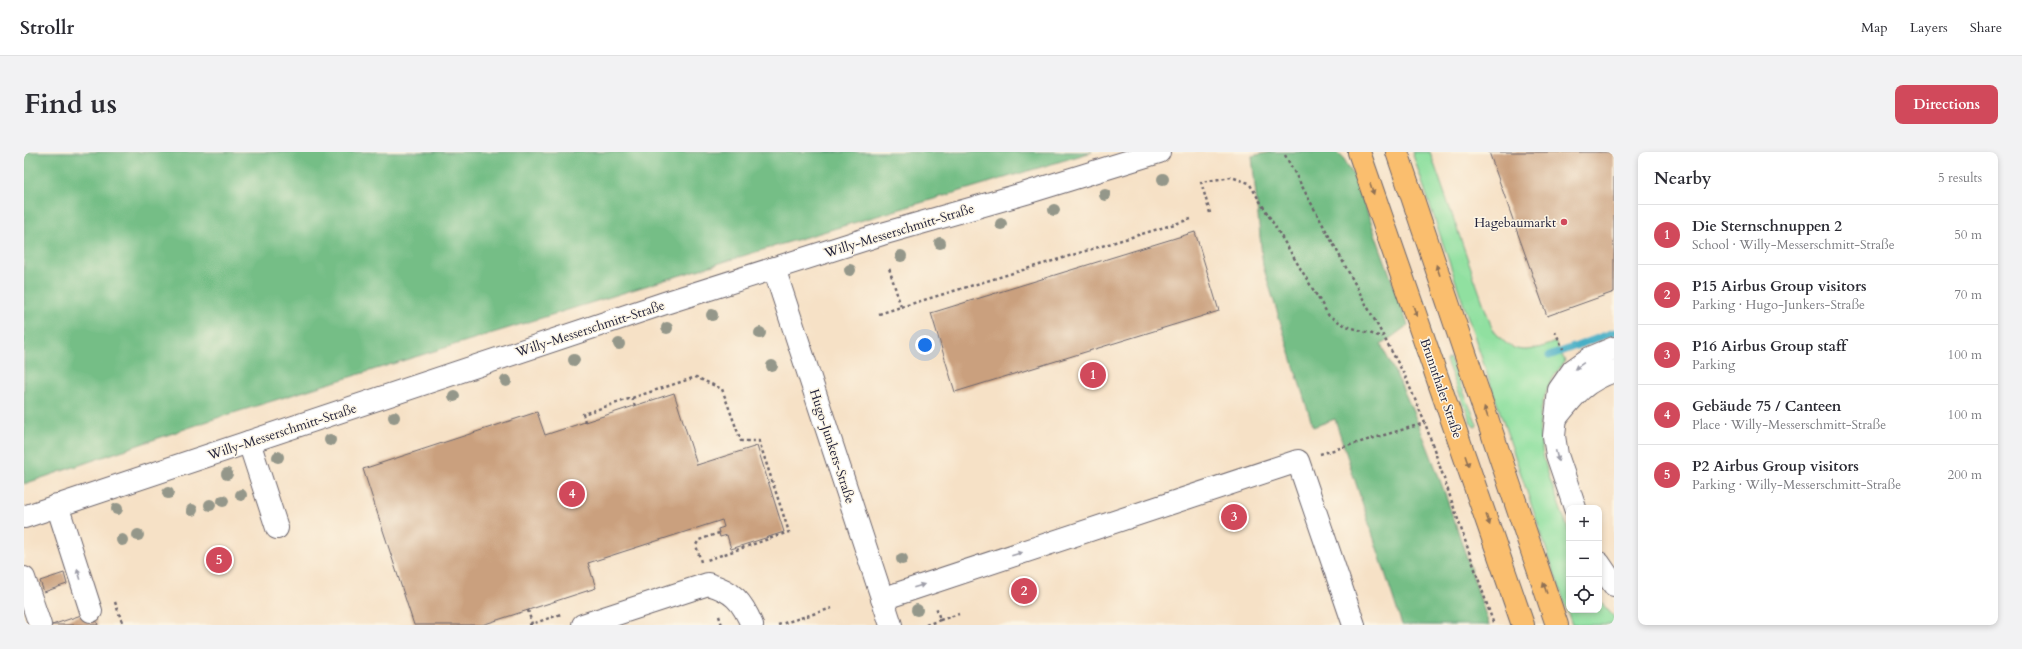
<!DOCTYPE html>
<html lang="en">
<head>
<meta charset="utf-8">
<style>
  body { margin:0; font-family:Cardo,serif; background:#f2f2f3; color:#2b2b33 }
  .controls { position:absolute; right:12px; bottom:12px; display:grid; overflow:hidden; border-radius:8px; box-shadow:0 2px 6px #0003 }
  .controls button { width:36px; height:36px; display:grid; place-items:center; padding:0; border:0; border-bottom:1px solid #e1e1e2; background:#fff; color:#2b2b33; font:20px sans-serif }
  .you { position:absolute; left:901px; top:193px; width:14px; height:14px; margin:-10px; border:3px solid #fff; border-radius:50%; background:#1a73e8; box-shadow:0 0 0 6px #1a73e833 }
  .badge { display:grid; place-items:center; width:26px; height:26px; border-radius:50%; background:#d1495b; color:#fff; font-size:13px; font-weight:700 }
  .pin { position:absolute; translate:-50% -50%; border:2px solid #fff; box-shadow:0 1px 4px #0006 }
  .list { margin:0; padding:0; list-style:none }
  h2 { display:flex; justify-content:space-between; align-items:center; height:52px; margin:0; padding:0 16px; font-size:17px }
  h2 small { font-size:13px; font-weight:400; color:#7c7c81 }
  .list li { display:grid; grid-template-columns:26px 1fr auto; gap:12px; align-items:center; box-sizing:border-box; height:60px; padding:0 16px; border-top:1px solid #e1e1e2 }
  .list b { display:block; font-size:15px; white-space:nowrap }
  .list p { margin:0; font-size:13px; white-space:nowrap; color:#7c7c81 }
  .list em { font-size:13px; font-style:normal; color:#7c7c81 }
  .icon { flex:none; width:22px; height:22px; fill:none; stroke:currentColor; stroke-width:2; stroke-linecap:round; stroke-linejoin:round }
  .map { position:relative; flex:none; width:1590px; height:473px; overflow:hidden; border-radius:8px }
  header { display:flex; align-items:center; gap:24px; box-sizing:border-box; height:56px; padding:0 20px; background:#fff; border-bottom:1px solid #e1e1e2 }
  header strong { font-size:19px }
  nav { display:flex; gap:22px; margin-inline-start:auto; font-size:14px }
  .intro { display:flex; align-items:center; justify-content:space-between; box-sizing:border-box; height:96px; padding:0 24px }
  h1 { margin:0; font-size:28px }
  .button { padding:10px 18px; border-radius:8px; background:#d1495b; color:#fff; font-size:14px; font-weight:700 }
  main { display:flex; gap:24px; padding:0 24px }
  aside { flex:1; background:#fff; border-radius:8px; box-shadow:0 2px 6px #0003 }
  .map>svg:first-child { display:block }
</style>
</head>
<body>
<header>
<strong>Strollr</strong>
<nav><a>Map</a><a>Layers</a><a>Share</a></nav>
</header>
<div class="intro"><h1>Find us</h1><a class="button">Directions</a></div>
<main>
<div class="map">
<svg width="1590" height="473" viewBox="0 0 1590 473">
  <rect width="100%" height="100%" fill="#fcf5e5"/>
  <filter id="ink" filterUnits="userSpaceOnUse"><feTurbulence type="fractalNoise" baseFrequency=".025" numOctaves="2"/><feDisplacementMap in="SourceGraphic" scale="8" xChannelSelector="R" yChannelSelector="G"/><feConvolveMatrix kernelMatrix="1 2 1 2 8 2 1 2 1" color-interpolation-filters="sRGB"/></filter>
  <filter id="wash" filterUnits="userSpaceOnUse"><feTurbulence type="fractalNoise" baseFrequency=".012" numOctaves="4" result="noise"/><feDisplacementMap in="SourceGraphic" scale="16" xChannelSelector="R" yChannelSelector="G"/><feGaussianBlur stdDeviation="0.9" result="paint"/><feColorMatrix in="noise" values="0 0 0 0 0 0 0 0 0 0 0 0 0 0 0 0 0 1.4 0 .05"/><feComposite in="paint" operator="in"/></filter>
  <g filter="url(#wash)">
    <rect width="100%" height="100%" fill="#f6e1c6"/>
    <g fill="#90e0a0" stroke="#59816e">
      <path d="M1388,0H1406L1468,176C1488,203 1501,202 1531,190L1541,209C1502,257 1515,298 1534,350C1537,360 1543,371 1545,382C1546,389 1545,398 1545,406C1545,423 1545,441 1545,458H1575V448L1590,465V473H1548Z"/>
      <path d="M1424,206L1426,207L1453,272L1452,275L1449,274L1422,209Z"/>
    </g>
    <g fill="#74be86" stroke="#4b7060">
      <path d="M0,0H1068L735,99L193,266L0,332Z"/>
      <path d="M1248,0H1313L1320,7L1331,26L1384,173L1357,193C1405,283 1433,377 1465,473H1378L1311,267L1289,275L1239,114L1228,4Z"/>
    </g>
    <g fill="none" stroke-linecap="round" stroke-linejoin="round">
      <path stroke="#47afc6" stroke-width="7" d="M1525,204L1590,180"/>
    </g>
    <g id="blocks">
      <g fill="#caa07e">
        <path d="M1465,0H1590V140L1523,164Z"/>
        <path d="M1171,80L1195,159L931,240L907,161Z"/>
        <path d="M650,241L673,313L733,294L760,380L707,397L703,383L696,385L694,377L700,375L698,368L564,411L572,436L458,473H390L339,317L513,260L521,283Z"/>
        <path d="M40,421L43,432L20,440L16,429Z"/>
        <path d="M69,459L74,473H28Z"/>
      </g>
    </g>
  </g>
  <g filter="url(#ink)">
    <use href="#blocks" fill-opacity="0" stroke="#6c656c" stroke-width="1"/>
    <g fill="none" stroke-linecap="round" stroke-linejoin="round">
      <g stroke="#6c656c" stroke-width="24">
        <g id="minor">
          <path d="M750,116L867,473"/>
          <path d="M1532,266C1551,242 1561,229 1590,219"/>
          <path d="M225,290L253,376"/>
          <path d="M33,353L67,459"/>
          <path d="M1551,356L1533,303L1530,284L1535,238L1549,218L1566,206L1590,196"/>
          <path d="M0,365L641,151L858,82L1002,41L1135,0"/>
          <path d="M1575,411L1590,433"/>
          <path d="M0,426L16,473"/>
          <path d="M858,447L1274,309L1330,473"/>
          <path d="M559,473L684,432C709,439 718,449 728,473"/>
        </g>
      </g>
      <g stroke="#6c656c" stroke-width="24">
        <g id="major">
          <path d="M1335,0L1499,473"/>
          <path d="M1373,0L1533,473"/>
        </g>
      </g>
      <g stroke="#6c656c" stroke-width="2.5" stroke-dasharray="3 3" stroke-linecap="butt">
        <path d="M1261,3L1381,224L1401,271L1470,473"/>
        <path d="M1186,61L1177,30L1207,25L1225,31L1305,164L1322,174L1358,185"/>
        <path d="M877,155L1167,67"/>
        <path d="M855,162L877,155L865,116"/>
        <path d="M1531,179L1539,197"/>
        <path d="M608,246L611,254"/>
        <path d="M561,270L559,262L672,225L698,237L717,289H735L765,380L683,408"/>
        <path d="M1296,302L1401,271"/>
        <path d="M677,410L672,393L675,388L695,381"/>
        <path d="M91,450L99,473"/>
        <path d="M504,458L508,472"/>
        <path d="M695,464L698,473"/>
        <path d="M916,468L935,462"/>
        <path d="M505,473L537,462"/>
        <path d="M754,473L808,456"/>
        <path d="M902,473L916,468L912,454"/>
      </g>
      <use href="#minor" stroke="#fff" stroke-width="22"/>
      <use href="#major" stroke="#fabe6e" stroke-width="22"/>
    </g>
    <g fill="#94978a">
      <circle cx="1139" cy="27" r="6"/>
      <circle cx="1081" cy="43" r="6"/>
      <circle cx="1030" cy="58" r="6"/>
      <circle cx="977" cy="72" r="6"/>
      <circle cx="916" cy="91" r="6"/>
      <circle cx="877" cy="104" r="6"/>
      <circle cx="826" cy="118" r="6"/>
      <circle cx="688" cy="163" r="6"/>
      <circle cx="643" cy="176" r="6"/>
      <circle cx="736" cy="181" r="6"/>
      <circle cx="595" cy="192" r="6"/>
      <circle cx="550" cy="208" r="6"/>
      <circle cx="748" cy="214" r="6"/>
      <circle cx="482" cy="229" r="6"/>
      <circle cx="430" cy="244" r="6"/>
      <circle cx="370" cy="265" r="6"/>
      <circle cx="306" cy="288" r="6"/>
      <circle cx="254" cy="305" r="6"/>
      <circle cx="203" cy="322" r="6"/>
      <circle cx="144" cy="341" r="6"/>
      <circle cx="217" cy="343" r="6"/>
      <circle cx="199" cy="349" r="6"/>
      <circle cx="186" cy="353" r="6"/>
      <circle cx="93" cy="357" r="6"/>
      <circle cx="168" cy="358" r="6"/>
      <circle cx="114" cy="383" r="6"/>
      <circle cx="98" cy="388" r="6"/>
      <circle cx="878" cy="407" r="6"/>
      <circle cx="893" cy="458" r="6"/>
    </g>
    <defs><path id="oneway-solid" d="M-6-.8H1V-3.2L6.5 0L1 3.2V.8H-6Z"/></defs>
    <g fill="#8e7054">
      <use href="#oneway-solid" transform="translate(1348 37) rotate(71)"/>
      <use href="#oneway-solid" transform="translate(1414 118) rotate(-109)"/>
      <use href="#oneway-solid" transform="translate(1391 159) rotate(71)"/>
      <use href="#oneway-solid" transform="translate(1462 260) rotate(-109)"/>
      <use href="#oneway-solid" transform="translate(1443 309) rotate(71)"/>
      <use href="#oneway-solid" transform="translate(1464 368) rotate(71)"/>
      <use href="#oneway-solid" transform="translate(1521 436) rotate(-109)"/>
    </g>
    <g fill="#9c9ca7">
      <use href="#oneway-solid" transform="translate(1555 214) rotate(145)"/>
      <use href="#oneway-solid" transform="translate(1533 304) rotate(76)"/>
      <use href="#oneway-solid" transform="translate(993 402) rotate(-18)"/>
      <use href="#oneway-solid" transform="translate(55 422) rotate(-107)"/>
      <use href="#oneway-solid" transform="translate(895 434) rotate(-18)"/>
    </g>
  </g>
  <circle fill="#d1495b" stroke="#fcf5e5" stroke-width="1.5" cx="1540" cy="70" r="4"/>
  <g text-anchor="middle" stroke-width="3" stroke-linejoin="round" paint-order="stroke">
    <g font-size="13" fill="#22223b" stroke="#fcf5e5" text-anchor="end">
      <text x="1532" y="75">Hagebaumarkt</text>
    </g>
    <g font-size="13" fill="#22223b" stroke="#fcf5e5">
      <text transform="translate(875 78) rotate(-17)" y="5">Willy-Messerschmitt-Straße</text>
      <text transform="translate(566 176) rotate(-18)" y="5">Willy-Messerschmitt-Straße</text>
      <text transform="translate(1418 236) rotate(71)" y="5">Brunnthaler Straße</text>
      <text transform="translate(258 279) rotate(-18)" y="5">Willy-Messerschmitt-Straße</text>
      <text transform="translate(809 294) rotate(72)" y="5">Hugo-Junkers-Straße</text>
    </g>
  </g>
</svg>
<div class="controls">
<button>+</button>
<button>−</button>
<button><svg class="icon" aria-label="locate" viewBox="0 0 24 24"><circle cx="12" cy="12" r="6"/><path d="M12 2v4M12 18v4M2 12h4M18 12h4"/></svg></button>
</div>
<div class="you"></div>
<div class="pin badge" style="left:1069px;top:223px">1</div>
<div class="pin badge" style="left:1000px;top:439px">2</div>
<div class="pin badge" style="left:1210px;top:365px">3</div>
<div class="pin badge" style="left:548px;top:342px">4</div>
<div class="pin badge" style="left:195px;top:408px">5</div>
</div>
<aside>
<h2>Nearby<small>5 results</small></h2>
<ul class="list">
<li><span class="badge">1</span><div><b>Die Sternschnuppen 2</b><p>School · Willy-Messerschmitt-Straße</p></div><em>50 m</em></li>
<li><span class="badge">2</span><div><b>P15 Airbus Group visitors</b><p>Parking · Hugo-Junkers-Straße</p></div><em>70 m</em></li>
<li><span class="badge">3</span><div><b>P16 Airbus Group staff</b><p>Parking</p></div><em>100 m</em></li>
<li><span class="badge">4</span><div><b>Gebäude 75 / Canteen</b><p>Place · Willy-Messerschmitt-Straße</p></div><em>100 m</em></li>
<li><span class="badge">5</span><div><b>P2 Airbus Group visitors</b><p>Parking · Willy-Messerschmitt-Straße</p></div><em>200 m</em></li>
</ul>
</aside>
</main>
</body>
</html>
